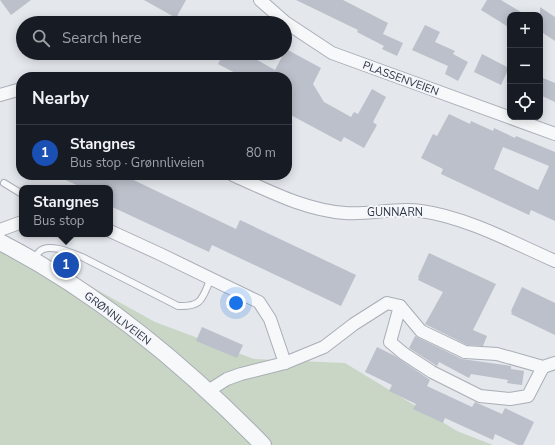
<!DOCTYPE html>
<html lang="en">
<head>
<meta charset="utf-8">
<style>
  body { margin:0; font-family:"Nunito Sans",sans-serif; background:#20242c; color:#f1f3f6 }
  .controls { position:absolute; right:12px; top:12px; display:grid; overflow:hidden; border-radius:8px; box-shadow:0 2px 10px #0003 }
  .controls button { width:36px; height:36px; display:grid; place-items:center; padding:0; border:0; border-bottom:1px solid #363941; background:#171b24; color:#f1f3f6; font:20px sans-serif }
  .you { position:absolute; left:236px; top:303px; width:14px; height:14px; margin:-10px; border:3px solid #fff; border-radius:50%; background:#1a73e8; box-shadow:0 0 0 6px #1a73e833 }
  .badge { display:grid; place-items:center; width:26px; height:26px; border-radius:50%; background:#d1495b; color:#fff; font-size:13px; font-weight:700 }
  .pin { position:absolute; translate:-50% -50%; border:2px solid #fff; box-shadow:0 1px 4px #0006 }
  .popup { position:absolute; left:19px; top:185px; width:94px; height:52px; box-sizing:border-box; display:grid; place-content:center; border-radius:8px; background:#171b24; filter:drop-shadow(0 1px 3px #0005); font-size:13px; white-space:nowrap; color:#9ea1a6 }
  .popup b { font-size:15px; color:#f1f3f6 }
  .popup::after { content:''; position:absolute; left:50%; top:100%; margin-left:-8px; border:8px solid transparent; border-top-color:#171b24 }
  .list { margin:0; padding:0; list-style:none }
  h2 { display:flex; justify-content:space-between; align-items:center; height:52px; margin:0; padding:0 16px; font-size:17px }
  h2 small { font-size:13px; font-weight:400; color:#9ea1a6 }
  .list li { display:grid; grid-template-columns:26px 1fr auto; gap:12px; align-items:center; box-sizing:border-box; height:56px; padding:0 16px; border-top:1px solid #363941 }
  .list b { display:block; font-size:15px; white-space:nowrap }
  .list p { margin:0; font-size:13px; white-space:nowrap; color:#9ea1a6 }
  .list em { font-size:13px; font-style:normal; color:#9ea1a6 }
  .icon { flex:none; width:22px; height:22px; fill:none; stroke:currentColor; stroke-width:2; stroke-linecap:round; stroke-linejoin:round }
  .map { position:relative; flex:none; width:555px; height:445px; overflow:hidden }
  .search { position:absolute; background:#171b24; box-shadow:0 2px 10px #0003; left:16px; top:16px; width:276px; height:44px; display:flex; align-items:center; gap:10px; box-sizing:border-box; padding:0 14px; border-radius:22px; color:#9ea1a6; font-size:15px }
  .panel { position:absolute; background:#171b24; box-shadow:0 2px 10px #0003; left:16px; top:72px; width:276px; height:108px; border-radius:16px }
  .map>svg:first-child { display:block }
</style>
</head>
<body>
<div class="map">
<svg width="555" height="445" viewBox="0 0 555 445">
  <rect width="100%" height="100%" fill="#e4e7ec"/>
  <path fill="#c9d6c5" d="M0,236L155,322L254,359L345,363L457,431L493,445H0Z"/>
  <g fill="#bbc0ca" fill-rule="evenodd">
    <path d="M0,0H31L11,15Z"/>
    <path d="M144,0H186L176,18Z"/>
    <path d="M296,0H343L388,23L383,34L403,43L397,56L382,49L384,46L357,32L358,30Z"/>
    <path d="M487,0H501L526,15H510V28L481,10Z"/>
    <path d="M540,7L555,17V41L540,31Z"/>
    <path d="M425,25L440,32L435,42L455,51L453,54L468,62L458,81L445,74L448,66L412,50Z"/>
    <path d="M286,49L321,68L313,84L324,102L351,117L354,112L358,114L372,89L386,97L373,122L377,125L364,148L344,137L341,142L287,113V77H243L218,64L224,53H254L252,57L275,70L284,53H285Z"/>
    <path d="M482,54L509,68L501,85L474,72Z"/>
    <path d="M543,78L555,83V102L540,95V85Z"/>
    <path d="M449,114L470,124L471,121L493,131L494,128L515,138L516,136L555,152V221L531,210L529,215L441,174L443,169L421,158L433,134L437,136ZM503,147L549,166L538,190L494,169Z"/>
    <path d="M55,175H123L236,229L240,220L356,275L341,306L212,245L209,252L110,206V188H83Z"/>
    <path d="M429,253L496,284L473,330L487,336L483,346L467,345L425,324L443,292L418,280L419,278L418,277Z"/>
    <path d="M522,287L555,303V335L511,314L512,312L511,311Z"/>
    <path d="M202,327L243,345L237,358L196,341Z"/>
    <path d="M415,336L462,359L511,366V369L524,371L522,385L507,383L508,380L471,374L469,378L439,362L437,366L409,348Z"/>
    <path d="M377,347L395,356L430,380L427,386L472,407L475,402L502,414L505,408L534,422L523,445H518L495,434L493,440L445,418L443,423L413,409L416,404L389,391L392,385L365,372Z"/>
  </g>
  <g fill="none" stroke-linecap="round" stroke-linejoin="round">
    <g stroke="#a9aeb7" stroke-width="8">
      <g id="service">
        <path d="M4,183L22,194"/>
        <path d="M34,260C36,257 37,254 39,252C48,242 72,253 82,257L178,306C203,307 202,298 211,278"/>
      </g>
    </g>
    <g stroke="#a9aeb7" stroke-width="14">
      <g id="minor">
        <path d="M260,0L285,22L332,53L555,134"/>
        <path d="M0,95L21,89"/>
        <path d="M233,175C269,191 305,210 345,213C370,215 396,207 421,211C466,217 514,243 555,261"/>
        <path d="M0,230L22,222"/>
        <path d="M110,231L160,254L259,302L270,319L285,363"/>
        <path d="M400,306L421,331L465,352L497,354L543,367L555,363"/>
        <path d="M208,391L227,379L241,374L285,363L324,347L354,324L387,303L400,306L390,342L403,353L432,372L480,396L510,399L528,396L543,367"/>
      </g>
    </g>
    <g stroke="#a9aeb7" stroke-width="18">
      <path id="tertiary" d="M0,242C99,293 185,365 263,445"/>
    </g>
    <use href="#service" stroke="#f7f8fa" stroke-width="6"/>
    <use href="#minor" stroke="#f7f8fa" stroke-width="12"/>
    <use href="#tertiary" stroke="#f7f8fa" stroke-width="16"/>
  </g>
  <g text-anchor="middle" stroke-width="4" stroke-linejoin="round" paint-order="stroke">
    <g font-size="11" fill="#2b3445" stroke="#f4f6f9">
      <text transform="translate(401 78) rotate(20)" y="4">PLASSENVEIEN</text>
      <text x="395" y="216">GUNNARN</text>
      <text transform="translate(118 318) rotate(37)" y="4">GRØNNLIVEIEN</text>
    </g>
  </g>
</svg>
<div class="controls">
<button>+</button>
<button>−</button>
<button><svg class="icon" aria-label="locate" viewBox="0 0 24 24"><circle cx="12" cy="12" r="6"/><path d="M12 2v4M12 18v4M2 12h4M18 12h4"/></svg></button>
</div>
<div class="you"></div>
<div class="pin badge" style="left:66px;top:265px;background:#1a4fb4">1</div>
<div class="popup"><b>Stangnes</b>Bus stop</div>
<div class="search"><svg class="icon" aria-label="search" viewBox="0 0 24 24"><circle cx="10" cy="10" r="6"/><path d="M15 15l6 6"/></svg>Search here</div>
<section class="panel">
<h2>Nearby<small></small></h2>
<ul class="list">
<li><span class="badge" style="background:#1a4fb4">1</span><div><b>Stangnes</b><p>Bus stop · Grønnliveien</p></div><em>80 m</em></li>
</ul>
</section>
</div>
</body>
</html>
